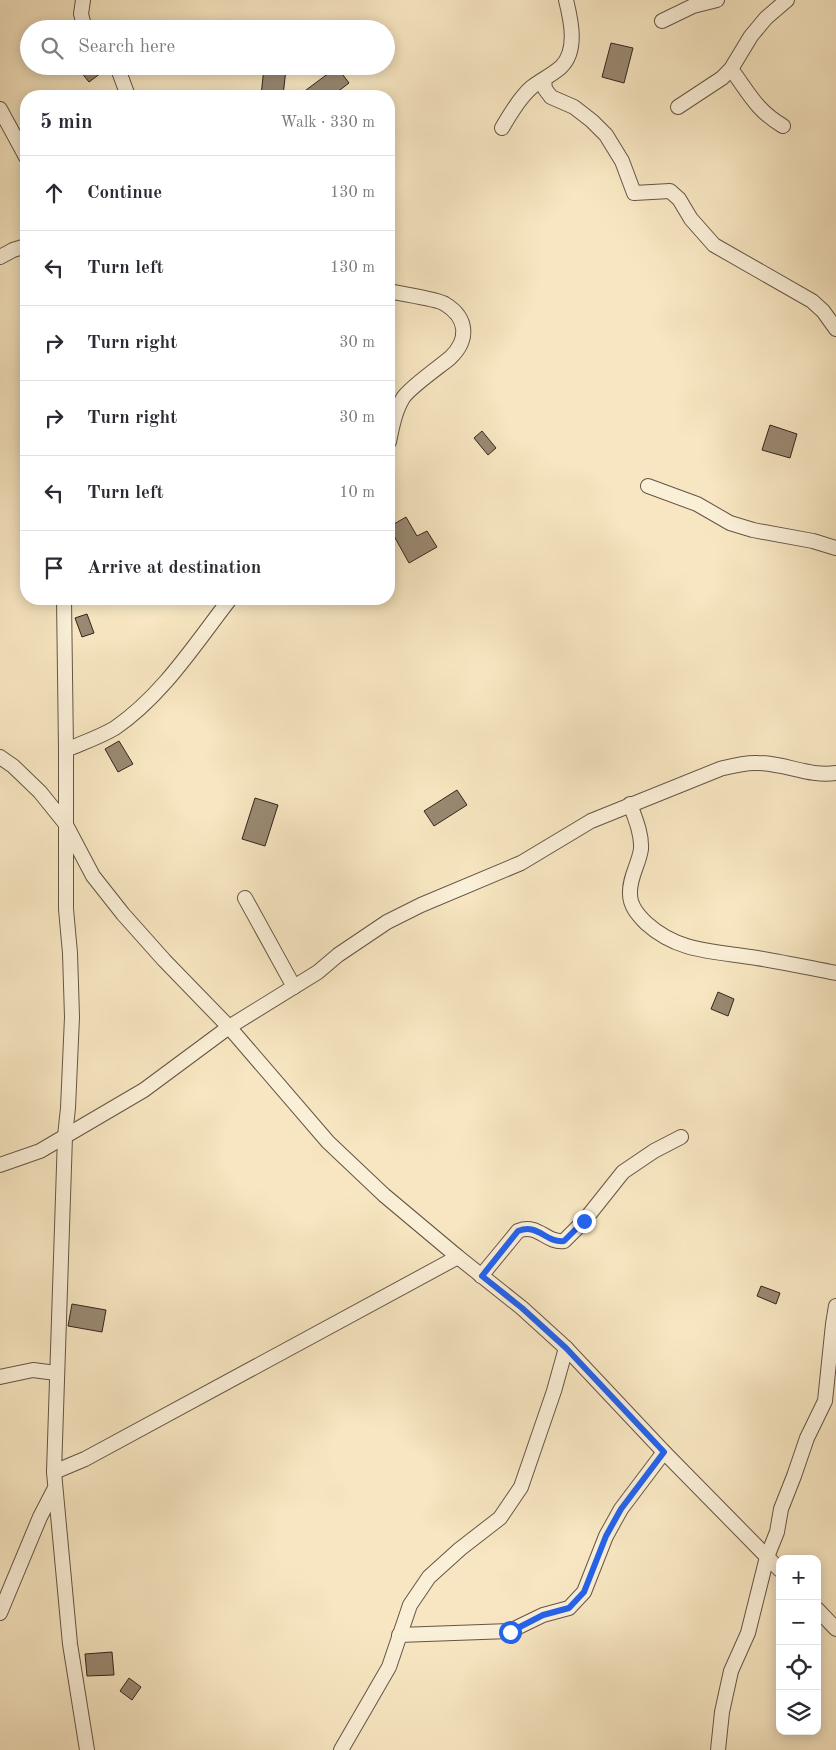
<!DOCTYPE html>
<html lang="en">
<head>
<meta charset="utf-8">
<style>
  body { margin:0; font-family:"Old Standard TT",serif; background:#f2f2f3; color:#2b2b33 }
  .controls { position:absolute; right:15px; bottom:15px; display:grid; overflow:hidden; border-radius:10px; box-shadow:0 2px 12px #0003 }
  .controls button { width:45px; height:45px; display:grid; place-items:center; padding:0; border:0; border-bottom:1px solid #e1e1e2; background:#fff; color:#2b2b33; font:25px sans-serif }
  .stop { position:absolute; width:15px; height:15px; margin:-11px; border:4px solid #2563eb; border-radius:50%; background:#fff }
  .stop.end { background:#2563eb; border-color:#fff; box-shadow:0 1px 5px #0008 }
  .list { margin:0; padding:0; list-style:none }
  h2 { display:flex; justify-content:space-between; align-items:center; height:65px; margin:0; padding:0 20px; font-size:21px }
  h2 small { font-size:16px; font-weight:400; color:#7c7c81 }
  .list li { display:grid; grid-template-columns:32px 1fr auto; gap:15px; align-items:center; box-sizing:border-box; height:75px; padding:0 20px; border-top:1px solid #e1e1e2 }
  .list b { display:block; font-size:19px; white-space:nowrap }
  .list em { font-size:16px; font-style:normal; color:#7c7c81 }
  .icon { flex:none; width:28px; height:28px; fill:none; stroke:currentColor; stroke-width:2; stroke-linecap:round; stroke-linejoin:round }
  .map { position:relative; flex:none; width:836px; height:1750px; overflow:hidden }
  .search { position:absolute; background:#fff; box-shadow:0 2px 12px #0003; left:20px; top:20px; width:375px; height:55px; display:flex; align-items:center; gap:12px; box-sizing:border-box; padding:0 18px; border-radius:28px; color:#7c7c81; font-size:19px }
  .panel { position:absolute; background:#fff; box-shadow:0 2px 12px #0003; left:20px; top:90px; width:375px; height:515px; border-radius:20px }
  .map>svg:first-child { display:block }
</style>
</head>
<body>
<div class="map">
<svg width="836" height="1750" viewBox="0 0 836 1750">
  <rect width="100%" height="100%" fill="#f7e6c1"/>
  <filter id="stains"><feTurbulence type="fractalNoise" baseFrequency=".004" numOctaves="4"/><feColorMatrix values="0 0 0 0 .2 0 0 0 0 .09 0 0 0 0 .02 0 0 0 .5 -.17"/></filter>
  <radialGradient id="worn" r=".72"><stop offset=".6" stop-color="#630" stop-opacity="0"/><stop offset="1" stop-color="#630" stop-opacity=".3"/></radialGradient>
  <g fill="#998972" stroke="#34251c">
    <path d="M611,43L633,48L624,83L602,77Z"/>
    <path d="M76,66H108L109,67L89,82Z"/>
    <path d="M264,67L286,69L283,96H261Z"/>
    <path d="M337,67L349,83L332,96H298Z"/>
    <path d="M770,425L797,434L790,458L762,450Z"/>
    <path d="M482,431L496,448L488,455L474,438Z"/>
    <path d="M406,517L417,536L427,531L437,547L409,563L389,527Z"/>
    <path d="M87,614L94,633L82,637L75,618Z"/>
    <path d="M119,741L133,764L118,772L105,749Z"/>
    <path d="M457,790L467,805L434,826L424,811Z"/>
    <path d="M255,798L278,805L265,846L242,839Z"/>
    <path d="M718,992L734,999L728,1016L711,1009Z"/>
    <path d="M761,1286L780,1293L776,1304L757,1296Z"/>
    <path d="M72,1304L106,1310L102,1332L68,1326Z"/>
    <path d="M112,1652L114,1675L87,1676L85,1654Z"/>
    <path d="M129,1678L141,1687L132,1700L120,1691Z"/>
  </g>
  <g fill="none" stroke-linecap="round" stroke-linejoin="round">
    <g stroke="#655545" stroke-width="16">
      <g id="minor">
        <path d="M83,0L81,14L85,29"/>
        <path d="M662,21L693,6L717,0"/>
        <path d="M117,66L128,96H126"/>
        <path d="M731,69C749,93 756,110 783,126"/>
        <path d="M544,80L545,89L551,97L574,107L592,121L606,135L622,161L634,193L670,191L679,199L691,219L714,245L812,301L823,311L836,329"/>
        <path d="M678,107L722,78L731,69L751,36L766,18L787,0"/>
        <path d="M0,109L26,157"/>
        <path d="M502,128C510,114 520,97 532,87C541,80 552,75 561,67C578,51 571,20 566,0"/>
        <path d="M0,257L13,250L26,246"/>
        <path d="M389,291C400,294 438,299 445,304C468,318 469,340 450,358C439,367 409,388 403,398C395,411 392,427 389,442"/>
        <path d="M648,486L697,504L730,523L753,530L813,541L836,548"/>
        <path d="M64,599L66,750V909L70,953L72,1017L68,1108L65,1136L54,1472L70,1644L87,1750"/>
        <path d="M66,750C82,743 100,737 115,728C163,695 195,644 230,599"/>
        <path d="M0,757L13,766L40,792L65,823L93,876L123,914L164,960L229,1027L328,1142L384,1195L458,1257L522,1308L566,1348L664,1452L780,1570"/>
        <path d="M630,804C635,818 642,834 641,849C639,864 629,878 630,894C630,906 638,915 646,923C679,953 715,951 757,958C783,962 810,968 836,973"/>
        <path d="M245,898L294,987"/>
        <path d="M0,1165L40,1151L144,1090L229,1027L318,972L338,955L387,922L421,905L521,863L591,821L720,769C732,766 746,762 758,763C785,763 809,777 836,773"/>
        <path d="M481,1276L518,1231C539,1223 545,1243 564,1241L584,1221L623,1172L654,1151L681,1137"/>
        <path d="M0,1377L33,1370L56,1373"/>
        <path d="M54,1472L85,1459L458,1257"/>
        <path d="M817,1609L836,1629"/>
        <path d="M0,1613L40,1517L54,1490"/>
        <path d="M399,1635L510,1631L543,1615L569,1608L584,1592L606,1536L621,1509L664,1452"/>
        <path d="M341,1750L389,1667L410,1605L429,1577L460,1549L500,1518L521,1487L554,1391L566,1348"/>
        <path d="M718,1750L722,1712L731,1671L748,1633L767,1557L777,1532L781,1509L794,1476L807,1438L825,1401L833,1324L836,1306"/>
      </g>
    </g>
    <use href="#minor" stroke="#faefd7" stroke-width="14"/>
  </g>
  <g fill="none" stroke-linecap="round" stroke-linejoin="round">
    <path stroke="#2563eb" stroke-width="6" d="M510,1632L543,1615L569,1608L584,1592L606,1536L621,1509L664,1452L566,1348L522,1308L482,1276L518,1231C539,1223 545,1243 564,1241L584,1221"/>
  </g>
  <rect width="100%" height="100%" filter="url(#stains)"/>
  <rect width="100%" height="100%" fill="url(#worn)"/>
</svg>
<div class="controls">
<button>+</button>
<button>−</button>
<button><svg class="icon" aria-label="locate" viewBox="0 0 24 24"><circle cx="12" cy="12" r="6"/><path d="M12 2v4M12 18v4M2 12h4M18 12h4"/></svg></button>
<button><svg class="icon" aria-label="layers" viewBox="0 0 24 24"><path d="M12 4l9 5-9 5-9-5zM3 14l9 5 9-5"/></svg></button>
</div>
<div class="stop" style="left:510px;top:1632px"></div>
<div class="stop end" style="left:584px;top:1221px"></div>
<div class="search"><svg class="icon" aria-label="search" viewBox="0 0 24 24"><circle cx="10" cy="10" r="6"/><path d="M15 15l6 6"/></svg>Search here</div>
<section class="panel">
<h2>5 min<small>Walk · 330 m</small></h2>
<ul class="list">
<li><svg class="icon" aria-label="ahead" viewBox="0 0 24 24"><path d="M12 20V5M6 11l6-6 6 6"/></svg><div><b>Continue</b></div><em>130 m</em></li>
<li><svg class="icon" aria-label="left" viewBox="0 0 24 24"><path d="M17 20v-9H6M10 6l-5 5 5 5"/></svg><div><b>Turn left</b></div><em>130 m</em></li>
<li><svg class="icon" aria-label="right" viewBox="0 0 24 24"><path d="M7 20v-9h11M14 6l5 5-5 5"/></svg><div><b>Turn right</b></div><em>30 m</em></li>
<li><svg class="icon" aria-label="right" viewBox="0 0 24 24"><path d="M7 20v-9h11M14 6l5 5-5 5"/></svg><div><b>Turn right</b></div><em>30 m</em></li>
<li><svg class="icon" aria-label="left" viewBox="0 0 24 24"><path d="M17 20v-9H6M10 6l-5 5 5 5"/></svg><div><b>Turn left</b></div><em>10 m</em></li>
<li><svg class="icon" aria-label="arrive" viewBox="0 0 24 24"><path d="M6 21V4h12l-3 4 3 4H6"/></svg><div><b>Arrive at destination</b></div></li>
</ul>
</section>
</div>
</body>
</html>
